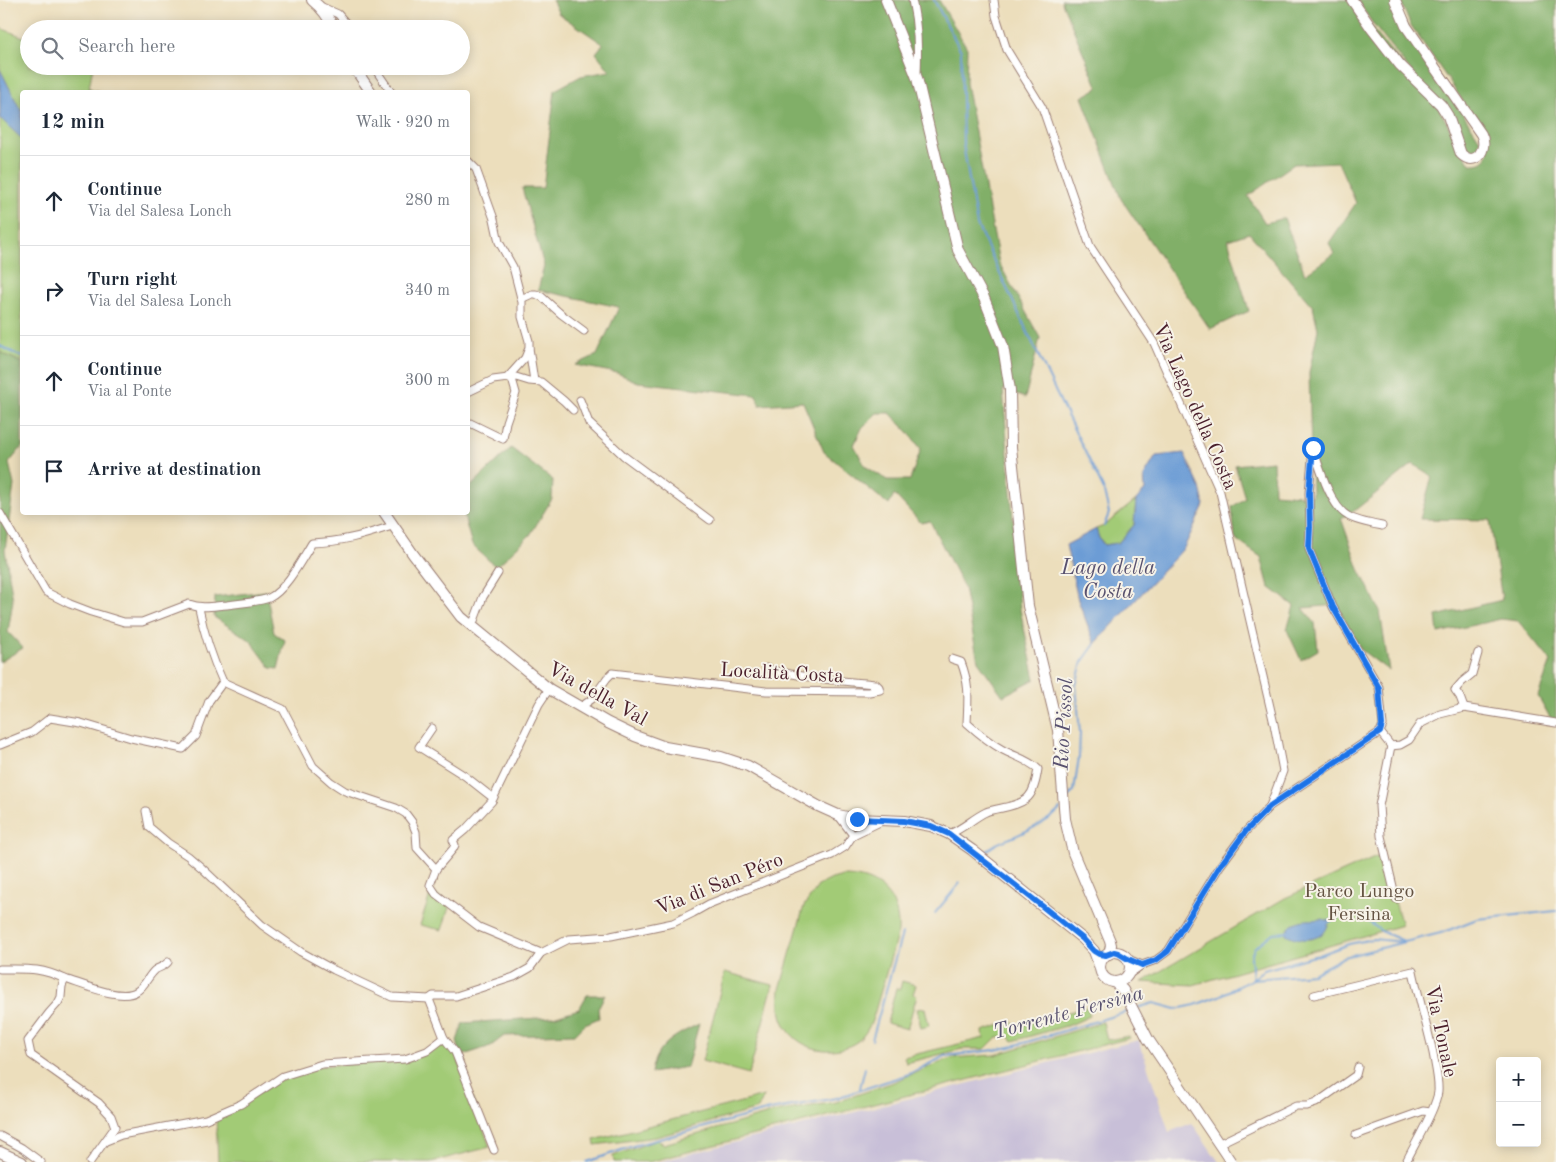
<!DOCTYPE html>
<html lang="en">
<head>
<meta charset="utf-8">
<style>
  body { margin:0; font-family:"Old Standard TT",serif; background:#f2f2f3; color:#1f2937 }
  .controls { position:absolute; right:15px; bottom:15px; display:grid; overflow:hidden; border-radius:5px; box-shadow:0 2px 12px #0003 }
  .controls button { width:45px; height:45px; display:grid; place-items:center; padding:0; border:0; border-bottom:1px solid #e0e1e3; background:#fff; color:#1f2937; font:25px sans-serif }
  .stop { position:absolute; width:15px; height:15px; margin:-11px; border:4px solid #1a73e8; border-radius:50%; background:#fff }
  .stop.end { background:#1a73e8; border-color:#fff; box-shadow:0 1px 5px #0008 }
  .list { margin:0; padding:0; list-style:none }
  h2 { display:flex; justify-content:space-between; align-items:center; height:65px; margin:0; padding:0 20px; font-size:21px }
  h2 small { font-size:16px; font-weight:400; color:#747a83 }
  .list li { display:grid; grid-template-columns:32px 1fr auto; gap:15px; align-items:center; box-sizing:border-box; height:90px; padding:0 20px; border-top:1px solid #e0e1e3 }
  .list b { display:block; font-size:19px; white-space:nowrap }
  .list p { margin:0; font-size:16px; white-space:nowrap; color:#747a83 }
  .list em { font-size:16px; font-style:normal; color:#747a83 }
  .icon { flex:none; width:28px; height:28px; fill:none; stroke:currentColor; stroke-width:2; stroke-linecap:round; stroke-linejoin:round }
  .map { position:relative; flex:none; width:1556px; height:1162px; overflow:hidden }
  .search { position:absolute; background:#fff; box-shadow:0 2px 12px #0003; left:20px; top:20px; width:450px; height:55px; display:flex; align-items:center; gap:12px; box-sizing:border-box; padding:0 18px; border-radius:28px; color:#747a83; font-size:19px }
  .panel { position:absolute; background:#fff; box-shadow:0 2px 12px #0003; left:20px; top:90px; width:450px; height:425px; border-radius:5px }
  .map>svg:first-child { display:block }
</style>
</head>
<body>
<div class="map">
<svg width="1556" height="1162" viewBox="0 0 1556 1162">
  <rect width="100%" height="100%" fill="#f7f3e8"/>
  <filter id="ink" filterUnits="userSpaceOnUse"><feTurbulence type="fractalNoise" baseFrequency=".02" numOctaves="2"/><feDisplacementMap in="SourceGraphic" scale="10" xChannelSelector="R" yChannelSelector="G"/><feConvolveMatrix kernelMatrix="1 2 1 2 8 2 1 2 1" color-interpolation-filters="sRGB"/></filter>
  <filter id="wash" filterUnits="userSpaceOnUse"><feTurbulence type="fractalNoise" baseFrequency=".0096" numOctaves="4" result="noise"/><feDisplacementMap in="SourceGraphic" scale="20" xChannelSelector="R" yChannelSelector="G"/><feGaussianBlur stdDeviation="1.12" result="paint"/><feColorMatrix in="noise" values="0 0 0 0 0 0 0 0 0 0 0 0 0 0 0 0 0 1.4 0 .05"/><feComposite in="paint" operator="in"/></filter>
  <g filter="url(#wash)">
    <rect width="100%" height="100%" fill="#ecdebc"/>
    <path fill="#c8bfd8" d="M1139,1040L1169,1132L1192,1123L1219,1162H658Z"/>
    <g fill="#a2cb76" stroke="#767550">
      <path d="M0,28L29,39V66H93L89,88L101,92H22V363L0,352Z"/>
      <path d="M1136,500L1134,525L1118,543L1105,545L1099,538L1096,529L1104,526Z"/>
      <path d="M1381,855L1402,925L1193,985L1142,982L1285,898Z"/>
      <path d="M843,876C878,876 900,896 898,932L873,1018C870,1026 865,1035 858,1041C834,1058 797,1051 784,1023C779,1013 779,1000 780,989L804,906L818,886L832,879Z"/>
      <path d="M431,892L450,904L442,930L420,925Z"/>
      <path d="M725,972L773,985L749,1074L702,1061Z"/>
      <path d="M902,981L916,985L913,994L917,995L907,1029L887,1023L896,988L900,989Z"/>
      <path d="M1087,1007L1090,1016L1070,1025L1013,1041L1008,1035L995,1039L985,1049H962L906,1063L904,1057L984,1038L983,1031L1012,1021L1016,1027Z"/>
      <path d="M925,1008L929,1026L921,1028L917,1009Z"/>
      <path d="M1103,1022L1107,1040L1129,1036L1130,1038L649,1162H614L613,1156L657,1140L664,1144L776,1112L836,1102L891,1083L951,1058L995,1055Z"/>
      <path d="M444,1040L455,1052L490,1147L431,1162H218L216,1118L283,1078L322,1066L393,1061L408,1062L428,1052Z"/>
      <path d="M764,1096L758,1109L656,1137L595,1145L594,1140Z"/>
    </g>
    <g fill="#81af67" stroke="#666749" fill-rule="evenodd">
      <path d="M552,0H939L967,48L966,83L999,263L1040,338L1025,398L1003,389L1020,609L1035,679L1003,696L978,661L964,588L930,521L921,523L894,494L889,505L824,452L803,402L760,405L756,395L638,382L617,373L575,365L597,355L619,307L538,290L544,266L522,188H543L555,90L581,76L610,71L596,53L603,44L559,14ZM877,413H890L909,433L921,449L910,480H887L865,466L854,445L862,428Z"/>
      <path d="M1061,0H1348L1438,107L1470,164C1490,165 1488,154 1488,138L1410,24L1400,0H1556V721H1552L1538,696L1551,661L1518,621L1501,619L1438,633L1436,616L1502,600L1490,520L1420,519L1432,476L1413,464L1354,511L1341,518L1359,569L1380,611L1389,671L1360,649L1337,605L1303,608L1315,623L1318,650L1301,660L1287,630L1294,606L1269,587L1261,557L1235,539L1232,507L1245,498L1235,465L1273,461L1274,493L1312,496L1309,373L1318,329L1313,307L1249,233L1228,240L1249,311L1210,329L1121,199L1082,97L1098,88ZM1338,162L1356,203L1329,243L1334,254L1305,274L1284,218L1265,223L1248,196L1294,164Z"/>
      <path d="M1357,0H1390L1480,140L1477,152L1467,153L1462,148L1457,129L1375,27Z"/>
      <path d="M0,352L22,363V447L9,463L14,485L5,550L13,600L8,632L23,648L0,662Z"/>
      <path d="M511,448L553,480L552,499L530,535L496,567L472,545L463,513L468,512V489Z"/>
      <path d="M266,591L274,633L285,640L278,669L271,668L250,640L214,617L215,597Z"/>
      <path d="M587,995H605L598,1008L599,1018L585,1024L575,1034L504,1036L491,1046L461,1056L457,1041L463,1023L553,1017L579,1009Z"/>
      <path d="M699,1024L687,1067L651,1073C655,1045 676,1035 699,1024Z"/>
    </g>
    <g fill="#6c9cd5" stroke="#5b5e80">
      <path d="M0,69L22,113V139L0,118Z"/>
      <path d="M1184,453L1200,487L1204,505L1184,548L1095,644L1078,600L1066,545L1096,529L1099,538L1104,545L1118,543L1134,525L1136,500L1145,490L1144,476L1156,456Z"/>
      <path d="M1322,919L1330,921C1327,927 1326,932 1321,935C1310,942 1294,940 1285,933C1296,917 1304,921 1322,919Z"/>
    </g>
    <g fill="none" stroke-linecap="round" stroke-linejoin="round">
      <g stroke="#6c9cd5" stroke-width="2">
        <path d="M934,0L961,51L963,144L977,225L1061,403L1103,488L1109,513L1104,526"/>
        <path d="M0,346L22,357"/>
        <path d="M1067,799L1074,791L1079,757L1080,733L1076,685L1082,662L1095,644"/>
        <path d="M986,852C993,844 1003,841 1013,837C1029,830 1049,822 1060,809"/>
        <path d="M935,913L960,883"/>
        <path d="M1328,922L1342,916L1352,914L1363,917L1381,931L1406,942"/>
        <path d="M1254,978L1264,970L1322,954L1349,944L1373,939L1404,942"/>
        <path d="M1253,979L1251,957L1254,948L1273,933L1287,932"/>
        <path d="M1137,1008L1154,1003L1176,1009L1195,1005L1219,996L1253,979L1313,974L1344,957L1441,933L1477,919L1556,911"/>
        <path d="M872,1040L902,934"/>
        <path d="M860,1088L865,1068"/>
        <path d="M587,1162L633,1146L770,1110L836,1098L909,1074L945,1056L995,1050L1010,1047L1130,1011"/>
      </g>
    </g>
  </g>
  <g filter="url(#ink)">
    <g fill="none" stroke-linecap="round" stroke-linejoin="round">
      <g stroke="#9b7e74" stroke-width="9">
        <g id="street">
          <path d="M912,0C918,26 918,48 917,74"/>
          <path d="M994,0L996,16L1007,50L1042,107L1090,246L1154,343L1220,492L1274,724L1283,771L1270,806"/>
          <path d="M320,6L338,14L351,29"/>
          <path d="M373,66L391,92"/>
          <path d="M468,161L476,169L494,219L499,242L513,267L522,302V317L529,341V348L534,381"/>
          <path d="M521,299L532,294H536L542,297L561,314L584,331"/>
          <path d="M507,378L525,358L529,348"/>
          <path d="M468,392L493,380L516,377L529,381L541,382L564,401L573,410"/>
          <path d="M580,400L589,423L608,441L624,456L710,520"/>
          <path d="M468,422L503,439L506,422L516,393L512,379"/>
          <path d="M1314,451C1320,469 1331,507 1348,516C1356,521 1372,524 1382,526"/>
          <path d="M0,513L46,592L70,604L91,612L124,622H142L189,604C202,609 213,606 227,605C235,604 263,601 269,598C286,590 302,559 312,543C343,542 364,535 392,526"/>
          <path d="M199,608C204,634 212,658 223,682"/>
          <path d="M472,626L483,597L498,573"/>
          <path d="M223,682L283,709L313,766L331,782L345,791L396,808L406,814L412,822L416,832L417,848L436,869"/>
          <path d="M581,707L592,699L607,678L612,673L766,691L869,692L880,690L879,687L876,684C839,681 801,678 766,668"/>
          <path d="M1464,708L1460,697L1455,690L1462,682L1472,674L1478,653"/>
          <path d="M432,728L419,747L465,776L493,798"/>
          <path d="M1380,732L1391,746"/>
          <path d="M0,745L32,732L50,718L81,723L131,738L183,749L196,736L209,701L223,682"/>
          <path d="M1391,746L1400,745L1409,740L1420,724L1440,714L1464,708L1556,723"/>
          <path d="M1391,746L1379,806L1381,836L1396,899"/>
          <path d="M146,811L149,827L168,843L188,856L202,868L262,925L301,952L334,970L392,997L429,999L433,996H456L514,977L530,968L541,953L569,939L611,936L673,923L693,913L709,904L832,855L845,847L853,835"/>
          <path d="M838,815L853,835"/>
          <path d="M949,834C963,829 973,818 986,812C991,810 997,809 1002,808C1028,803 1034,797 1038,769C1027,759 1016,757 1003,750C990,743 978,733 967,723C968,699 970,685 961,662L952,659"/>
          <path d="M853,835L882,821"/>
          <path d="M541,953L479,927L436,894L430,885L436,869L453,849L455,845L453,840L465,830L492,801L539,704L549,689"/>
          <path d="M1128,959L1142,965"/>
          <path d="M0,969C27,969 39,967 65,979"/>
          <path d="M1128,975L1142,965L1156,960L1168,951L1220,866L1246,831L1270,806L1380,732L1383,725L1379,687L1333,607L1309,549L1310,527L1309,493L1313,448"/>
          <path d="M1314,995L1413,971C1419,999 1427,1026 1433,1053C1435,1065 1439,1080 1438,1092C1436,1109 1414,1145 1406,1162"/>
          <path d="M429,999L444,1038L455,1052L494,1150"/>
          <path d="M1356,1135L1423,1111L1431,1112"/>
          <path d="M0,1136L22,1148L41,1162"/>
          <path d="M106,1141L121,1135L206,1119L241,1104L283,1076L322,1064L405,1059L427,1051L444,1038"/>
          <path d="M1218,1144L1296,1106H1307L1316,1103L1356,1075L1358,1067"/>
          <path d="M90,1162L115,1127L111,1116L99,1103L31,1055L28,1041L49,1013L58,1003L61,997L62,986L65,979C82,984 122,1002 137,991C145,986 148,976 155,970C159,967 164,967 168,962"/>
        </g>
      </g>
      <g stroke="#9b7e74" stroke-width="12">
        <g id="secondary">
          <path d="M312,0C322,8 329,18 334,29"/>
          <path d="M886,0L917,78L958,250L984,298L1003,346L1010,390L1011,447L1028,606L1058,730L1065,819L1073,853L1110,941L1111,945L1109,954"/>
          <path d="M1352,0L1372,29L1400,65L1441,105L1448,116L1461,154C1475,168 1489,149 1481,134L1406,26L1395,0"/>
          <path d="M353,66L371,92"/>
          <path d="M384,512L413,554L461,617L549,689L608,723L635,736L665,747L721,757L748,766L818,806L838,815L857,819L904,821L931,826L949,834L972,850L1083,939L1094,951L1100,968"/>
          <circle cx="1115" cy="967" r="15"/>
          <path d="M1114,982L1123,990L1148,1039L1231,1162"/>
          <path d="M0,1152L22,1162"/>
        </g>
      </g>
      <use href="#street" stroke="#fff" stroke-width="7"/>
      <use href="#secondary" stroke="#fff" stroke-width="10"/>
    </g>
  </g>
  <g fill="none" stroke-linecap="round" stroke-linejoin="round" filter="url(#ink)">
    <path stroke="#1a73e8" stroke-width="6" d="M857,819L904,821L931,826L949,834L1042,906L1083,939L1094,951L1099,954L1106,955L1114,952L1118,953L1128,959L1142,965L1156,960L1168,951L1220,866L1246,831L1270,806L1380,732L1382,725L1379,688L1333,607L1309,549L1310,527L1309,493L1313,448"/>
  </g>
  <g text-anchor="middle" stroke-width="4" stroke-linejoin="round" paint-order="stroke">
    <g font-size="20" fill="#4a1f2b" stroke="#f7f3e8">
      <text transform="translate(1196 406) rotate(66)" y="7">Via Lago della Costa</text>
      <text transform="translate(782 672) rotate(3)" y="7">Località Costa</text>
      <text transform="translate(598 693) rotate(29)" y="7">Via della Val</text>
      <text transform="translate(719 883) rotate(-22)" y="7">Via di San Péro</text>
      <text transform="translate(1442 1031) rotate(78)" y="7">Via Tonale</text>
    </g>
    <g font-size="20" fill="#645342" stroke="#f7f3e8">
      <text x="1359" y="897">Parco Lungo<tspan x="1359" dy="23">Fersina</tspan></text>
    </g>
    <g font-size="21" font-style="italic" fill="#58516f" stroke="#f7f3e8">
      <text x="1108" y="574">Lago della<tspan x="1108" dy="24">Costa</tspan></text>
      <text transform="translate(1063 724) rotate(-87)" y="7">Rio Pissol</text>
      <text transform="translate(1068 1012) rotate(-15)" y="7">Torrente Fersina</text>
    </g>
  </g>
</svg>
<div class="controls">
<button>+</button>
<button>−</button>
</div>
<div class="stop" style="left:1313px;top:448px"></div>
<div class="stop end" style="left:857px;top:819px"></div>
<div class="search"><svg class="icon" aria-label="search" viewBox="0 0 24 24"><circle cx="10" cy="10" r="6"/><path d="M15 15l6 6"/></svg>Search here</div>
<section class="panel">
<h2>12 min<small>Walk · 920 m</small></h2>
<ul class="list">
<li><svg class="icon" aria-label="ahead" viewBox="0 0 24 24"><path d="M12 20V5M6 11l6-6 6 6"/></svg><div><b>Continue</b><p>Via del Salesa Lonch</p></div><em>280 m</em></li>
<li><svg class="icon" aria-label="right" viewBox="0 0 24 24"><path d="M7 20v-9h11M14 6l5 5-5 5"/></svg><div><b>Turn right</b><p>Via del Salesa Lonch</p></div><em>340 m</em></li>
<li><svg class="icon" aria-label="ahead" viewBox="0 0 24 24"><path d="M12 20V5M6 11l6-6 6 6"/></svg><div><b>Continue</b><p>Via al Ponte</p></div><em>300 m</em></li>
<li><svg class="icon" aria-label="arrive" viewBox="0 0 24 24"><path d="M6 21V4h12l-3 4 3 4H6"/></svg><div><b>Arrive at destination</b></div></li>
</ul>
</section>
</div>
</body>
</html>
